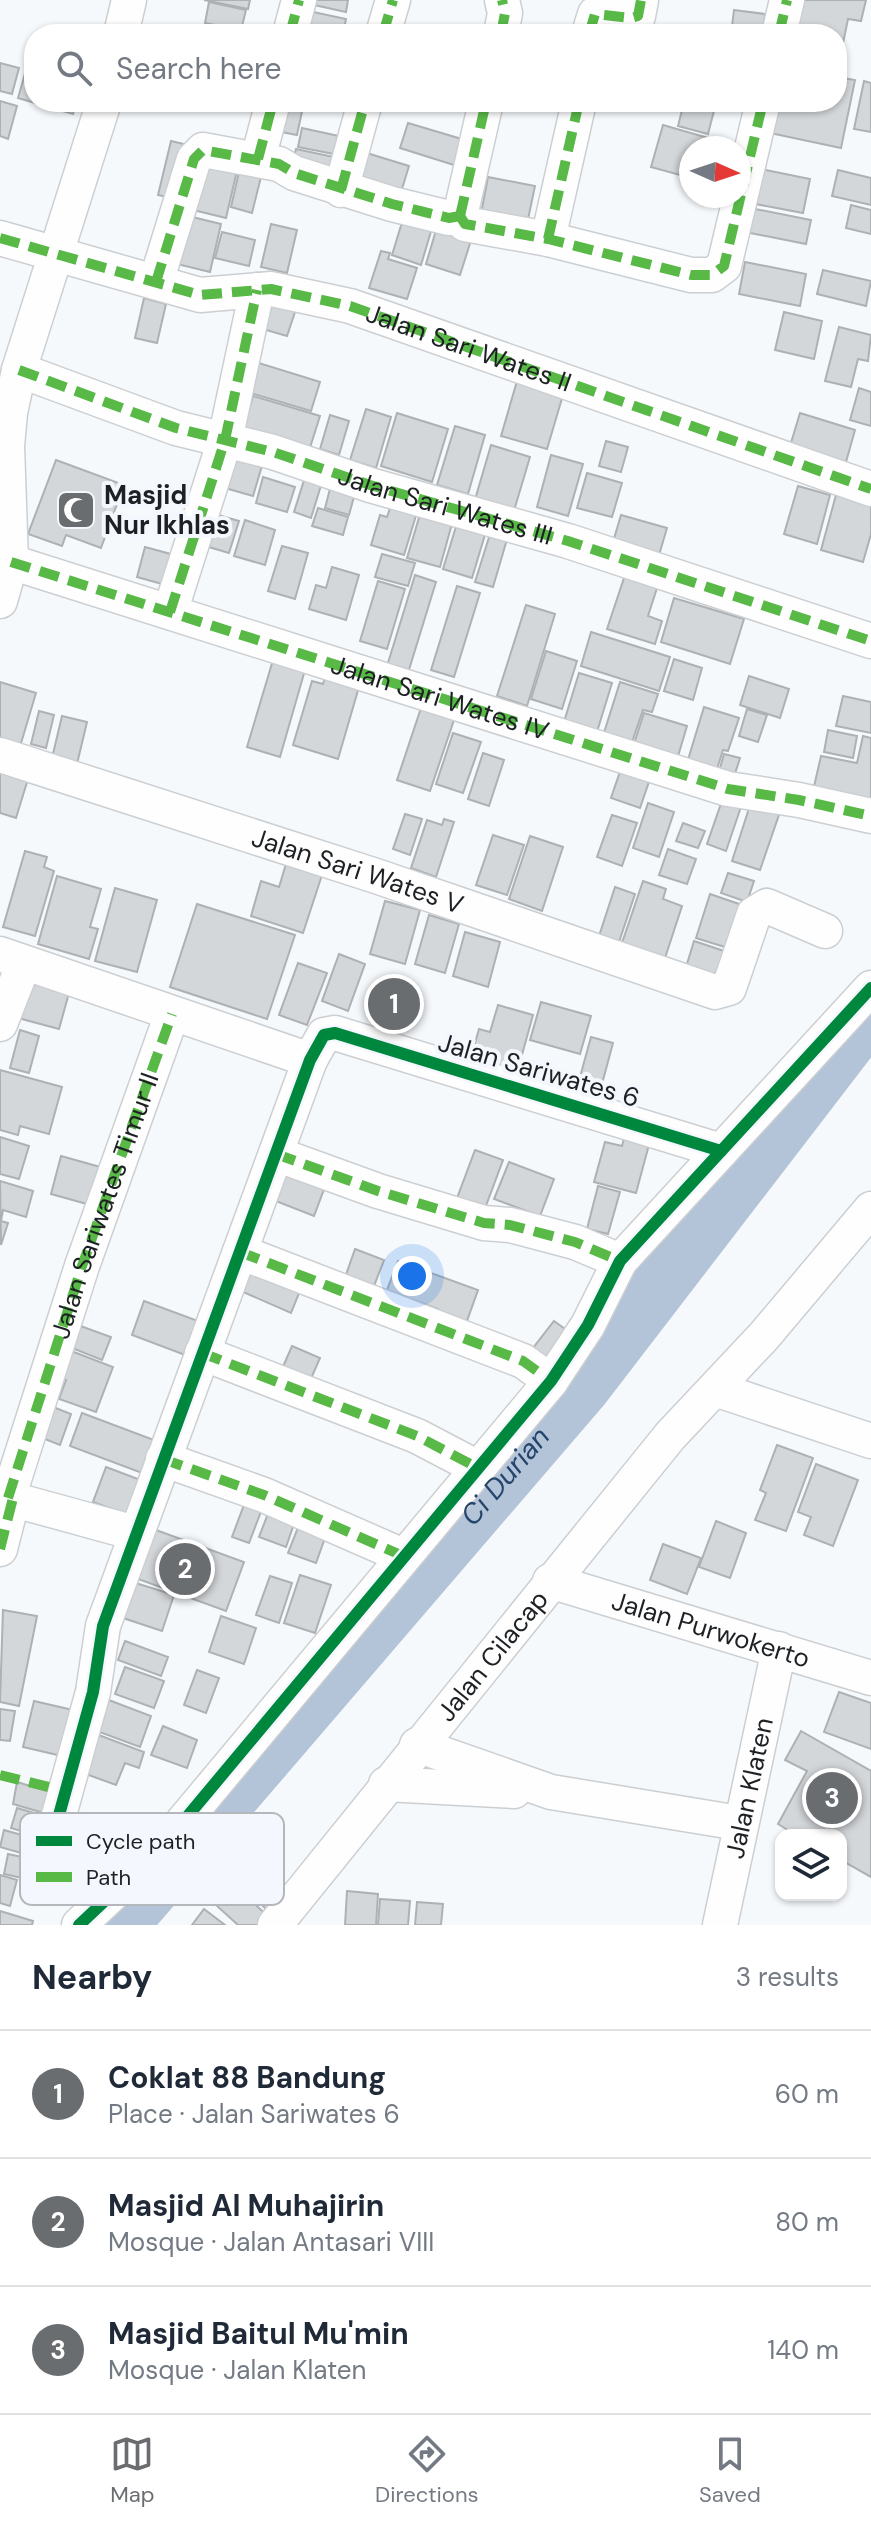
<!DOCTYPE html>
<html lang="en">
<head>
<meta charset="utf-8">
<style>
  body { margin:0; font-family:"DM Sans",sans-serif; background:#f2f2f3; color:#1f2937 }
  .controls { position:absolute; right:24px; bottom:24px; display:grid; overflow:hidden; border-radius:16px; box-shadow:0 2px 6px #0004 }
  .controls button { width:72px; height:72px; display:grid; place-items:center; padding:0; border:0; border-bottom:2px solid #e0e1e3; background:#fff; color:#1f2937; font:40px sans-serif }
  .compass { position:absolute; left:679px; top:136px; width:72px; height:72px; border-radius:50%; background:#fff; box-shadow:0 2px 6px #0004; rotate:93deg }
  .you { position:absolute; left:412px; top:1276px; width:28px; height:28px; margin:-20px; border:6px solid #fff; border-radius:50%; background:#1a73e8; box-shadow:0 0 0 12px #1a73e833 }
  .badge { display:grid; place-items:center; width:52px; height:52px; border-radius:50%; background:#6a6d70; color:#fff; font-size:26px; font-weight:700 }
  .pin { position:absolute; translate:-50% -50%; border:4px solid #fff; box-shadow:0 2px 8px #0006 }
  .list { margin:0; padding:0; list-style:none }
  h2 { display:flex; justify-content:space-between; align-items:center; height:104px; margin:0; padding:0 32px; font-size:34px }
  h2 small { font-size:26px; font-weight:400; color:#747a83 }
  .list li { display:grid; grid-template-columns:52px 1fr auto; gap:24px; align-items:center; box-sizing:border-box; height:128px; padding:0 32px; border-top:2px solid #e0e1e3 }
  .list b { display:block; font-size:30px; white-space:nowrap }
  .list p { margin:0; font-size:26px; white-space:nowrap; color:#747a83 }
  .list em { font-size:26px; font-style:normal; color:#747a83 }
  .icon { flex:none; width:44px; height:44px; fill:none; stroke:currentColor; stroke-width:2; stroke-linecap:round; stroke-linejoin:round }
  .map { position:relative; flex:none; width:871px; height:1925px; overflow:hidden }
  .search { position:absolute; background:#fff; box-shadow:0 2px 6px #0004; left:24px; right:24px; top:24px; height:88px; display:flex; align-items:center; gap:20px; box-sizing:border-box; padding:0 28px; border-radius:32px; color:#747a83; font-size:30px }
  .sheet { height:488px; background:#fff }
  nav { display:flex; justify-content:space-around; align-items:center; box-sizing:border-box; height:112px; border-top:2px solid #e0e1e3; background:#fff; font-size:22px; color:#747a83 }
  nav a { display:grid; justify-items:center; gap:4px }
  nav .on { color:#6a6d70 }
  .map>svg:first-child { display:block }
</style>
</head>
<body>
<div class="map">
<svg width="871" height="1925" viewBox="0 0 871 1925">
  <rect width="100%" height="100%" fill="#f6f9fc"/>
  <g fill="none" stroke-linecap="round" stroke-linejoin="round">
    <path stroke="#b3c3d8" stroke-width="58" id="s1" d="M119,1925L582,1386L871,1010"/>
  </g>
  <g fill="#d4d7da" stroke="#aeb1b4" stroke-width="2">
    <path d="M204,0H250L248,9Z"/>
    <path d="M306,0H348L346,12L305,3Z"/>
    <path d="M802,0H866L861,21L848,19L842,48L837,47V34H795Z"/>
    <path d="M209,2L246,10L241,30L205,23Z"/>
    <path d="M304,10L346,19L343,34H299Z"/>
    <path d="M734,10L765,14L763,34H731Z"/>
    <path d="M205,25L241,32V34H203Z"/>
    <path d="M0,63L19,68L12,94L0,91Z"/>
    <path d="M26,70L34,72V102H76L73,114L18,98Z"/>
    <path d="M837,77L855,80L841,148L770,133L776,102H837Z"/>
    <path d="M864,81L871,83V132L854,129Z"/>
    <path d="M0,101L17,106L8,139L0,136Z"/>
    <path d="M276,102H304L297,135L271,130Z"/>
    <path d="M684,102L716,103L708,134L678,126Z"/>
    <path d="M408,123L465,140L457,166L400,148Z"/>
    <path d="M663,125L729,144L728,148H691V178L651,167Z"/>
    <path d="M302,128L348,138L344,156L298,147Z"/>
    <path d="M171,141L188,145L176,199L158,195Z"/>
    <path d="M296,149L343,159L339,178L291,168Z"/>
    <path d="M357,150L409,166L398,202L346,185Z"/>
    <path d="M202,153L239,162L226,218L189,209Z"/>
    <path d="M241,163L263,169L252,213L231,207Z"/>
    <path d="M756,168L810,179L803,213L750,203Z"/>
    <path d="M838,170L871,178V205L832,196Z"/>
    <path d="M488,177L535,186L527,224L481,214Z"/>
    <path d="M851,205L871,210V234L846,228Z"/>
    <path d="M745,207L811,220L806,244L740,231Z"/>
    <path d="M406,209L435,218L421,265L392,255Z"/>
    <path d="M184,215L221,224L210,272L173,263Z"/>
    <path d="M439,220L474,231L460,275L426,264Z"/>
    <path d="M271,224L297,230L287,273L261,267Z"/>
    <path d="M222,232L255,240L249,266L215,258Z"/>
    <path d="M381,251L390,253L388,259L417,268L407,299L369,288Z"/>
    <path d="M745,262L806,274L800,306L739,294Z"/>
    <path d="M823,270L871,281L866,306L817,294Z"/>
    <path d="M144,298L166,304L157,343L135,338Z"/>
    <path d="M260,298L296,309L287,336L252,326Z"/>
    <path d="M784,312L822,321L814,359L775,350Z"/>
    <path d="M839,327L871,335L868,361L858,359L851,387L825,381Z"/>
    <path d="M246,359L320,382L311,411L237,389Z"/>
    <path d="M517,381L563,395L547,449L501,436Z"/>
    <path d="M859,388L871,392V426L850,420Z"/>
    <path d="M253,396L320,416L308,454L242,434Z"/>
    <path d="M366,409L391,417L376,468L350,460Z"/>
    <path d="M397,413L448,429L432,482L381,466Z"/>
    <path d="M800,413L855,430L846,462L790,446Z"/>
    <path d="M330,415L349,421L339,455L320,449Z"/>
    <path d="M455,426L485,435L468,494L437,485Z"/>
    <path d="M606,441L628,447L621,472L599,466Z"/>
    <path d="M491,445L530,457L513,514L474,503Z"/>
    <path d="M229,449L264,459L253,496L218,486Z"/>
    <path d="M551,455L583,464L568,516L537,507Z"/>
    <path d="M56,460L124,485L101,548L66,535L62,546L28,534Z"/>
    <path d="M587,473L622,483L612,517L577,508Z"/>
    <path d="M306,474L323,479L311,518L294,512Z"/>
    <path d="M263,477L295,487L287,512L256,503Z"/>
    <path d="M331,485L355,493L349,515L325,508Z"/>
    <path d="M798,486L830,495L817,544L784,534Z"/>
    <path d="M836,495L871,505V534L863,562L821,550Z"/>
    <path d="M392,502L418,509L404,555L371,545L380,515L387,517Z"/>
    <path d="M318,508L348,517L343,535L312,526Z"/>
    <path d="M421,511L453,520L440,567L407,558Z"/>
    <path d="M211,513L239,521L229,553L202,545Z"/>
    <path d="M621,515L667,528L659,555L613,542Z"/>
    <path d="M245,520L275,530L265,565L234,556Z"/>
    <path d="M458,520L487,528L472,578L443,569Z"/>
    <path d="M491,531L508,536L493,587L475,582Z"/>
    <path d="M282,546L308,553L295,599L268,591Z"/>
    <path d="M145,547L182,557L173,587L137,577Z"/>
    <path d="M382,554L415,563L408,586L375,577Z"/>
    <path d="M332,567L359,575L346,620L309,609L316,585L326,588Z"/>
    <path d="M415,575L436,582L408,673L387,666Z"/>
    <path d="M625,575L658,585L648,616L662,621L655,644L607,629Z"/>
    <path d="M378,581L405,589L387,649L360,641Z"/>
    <path d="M457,586L480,593L454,677L431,670Z"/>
    <path d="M674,598L744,619L730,664L661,642Z"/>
    <path d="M526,605L555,614L527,706L497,696Z"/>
    <path d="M591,632L670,657L659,691L581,666Z"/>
    <path d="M546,651L577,661L562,709L531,699Z"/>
    <path d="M674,659L702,668L693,700L664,691Z"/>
    <path d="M273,660L305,670L280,757L247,747Z"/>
    <path d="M579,673L612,683L596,735L563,725Z"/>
    <path d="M749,676L789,689L780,718L740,705Z"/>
    <path d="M325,677L359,687L338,759L293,745L312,681L323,684Z"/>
    <path d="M0,682L36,693L19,750L0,744Z"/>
    <path d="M620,682L658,694L652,712L643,710L630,748L602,739Z"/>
    <path d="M843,696L871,702V733L836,726Z"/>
    <path d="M424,699L457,711L430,791L397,780Z"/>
    <path d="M704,707L739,718L728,751L723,750L716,772L687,763Z"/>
    <path d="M747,709L767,715L758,742L739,736Z"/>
    <path d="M39,711L54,715L46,748L31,744Z"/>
    <path d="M644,713L687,726L676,763L632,750Z"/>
    <path d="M62,716L87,722L77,764L52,758Z"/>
    <path d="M828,730L857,736L853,758L824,752Z"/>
    <path d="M453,733L481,742L463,793L436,784Z"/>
    <path d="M863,736L871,738V803L813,791L821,756L857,763Z"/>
    <path d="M483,753L504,760L489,806L468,799Z"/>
    <path d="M724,754L740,758L733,780L718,775Z"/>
    <path d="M624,760L653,770L640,808L611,798Z"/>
    <path d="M0,770L28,779L16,818L0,813Z"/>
    <path d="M724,795L743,801L726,851L707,844Z"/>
    <path d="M753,796L782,806L760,870L732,861Z"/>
    <path d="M648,803L674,812L659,857L633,848Z"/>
    <path d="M405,814L422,819L410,855L393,849Z"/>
    <path d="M612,815L637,823L622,866L597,857Z"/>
    <path d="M444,819L454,822L436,877L411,868L427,820L442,825Z"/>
    <path d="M683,823L705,831L698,848L676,841Z"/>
    <path d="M493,835L524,845L507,895L476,885Z"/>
    <path d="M530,836L563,847L542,911L509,899Z"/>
    <path d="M668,849L696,859L687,884L659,875Z"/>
    <path d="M25,851L47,857L44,867L54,871L35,936L3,927Z"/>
    <path d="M286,864L322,875L303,933L251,916L261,881L279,887Z"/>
    <path d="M728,873L754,881L747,902L721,893Z"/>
    <path d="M57,876L101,889L90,927L98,929L89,959L38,944Z"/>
    <path d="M643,881L666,889L663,899L682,906L665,958L622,943Z"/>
    <path d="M615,887L635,894L619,942L599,936Z"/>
    <path d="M115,888L157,900L137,972L95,961Z"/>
    <path d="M710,894L742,905L728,948L696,938Z"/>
    <path d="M385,901L420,910L405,964L370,954Z"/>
    <path d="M197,904L295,935L267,1019L170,987Z"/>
    <path d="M429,915L459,924L445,973L415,964Z"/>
    <path d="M465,932L500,942L488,987L453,976Z"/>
    <path d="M694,941L730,953L721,979L686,967Z"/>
    <path d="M339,954L365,964L348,1011L322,1001Z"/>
    <path d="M298,963L327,973L307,1025L279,1015Z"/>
    <path d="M390,977L414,984L399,1032L374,1025Z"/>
    <path d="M28,982L69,993L59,1029L18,1018Z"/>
    <path d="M541,1002L591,1016L580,1054L530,1040Z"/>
    <path d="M498,1005L533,1015L515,1080L468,1067L479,1029L490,1032Z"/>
    <path d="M20,1030L39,1036L29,1073L10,1068Z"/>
    <path d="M591,1037L613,1043L602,1084L580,1077Z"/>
    <path d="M0,1070L62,1087L49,1134L20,1126L18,1135L0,1130Z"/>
    <path d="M625,1134L650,1141L636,1193L594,1182L605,1142L622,1146Z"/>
    <path d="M0,1137L29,1146L19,1179L0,1174Z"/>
    <path d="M475,1150L503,1160L484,1211L456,1201Z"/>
    <path d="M61,1156L104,1168L94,1206L51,1194Z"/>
    <path d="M509,1162L554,1179L540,1216L494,1199Z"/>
    <path d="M285,1168L326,1184L314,1216L273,1200Z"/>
    <path d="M0,1181L33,1191L26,1217L3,1210L1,1221L8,1223L1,1245Z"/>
    <path d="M598,1186L620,1192L608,1234L587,1229Z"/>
    <path d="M355,1249L384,1260L369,1299L341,1289Z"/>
    <path d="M246,1257L304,1281L291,1313L234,1288Z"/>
    <path d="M398,1261L478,1290L463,1332L434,1322L438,1309L387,1290Z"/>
    <path d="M144,1301L198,1321L185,1355L132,1335Z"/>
    <path d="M554,1321L576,1337L548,1374L526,1357Z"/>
    <path d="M75,1324L111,1337L102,1360L67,1346Z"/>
    <path d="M292,1346L320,1358L306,1390L278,1378Z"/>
    <path d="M66,1349L113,1367L96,1412L59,1399L66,1380L56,1376Z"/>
    <path d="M43,1403L71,1414L60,1445L32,1434Z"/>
    <path d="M82,1413L154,1440L142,1473L70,1446Z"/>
    <path d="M777,1445L813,1458L786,1531L755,1520L766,1493L760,1490Z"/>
    <path d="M816,1464L858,1480L833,1546L804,1535L811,1517L798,1512Z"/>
    <path d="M106,1467L146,1482L133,1517L93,1502Z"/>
    <path d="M245,1502L262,1509L249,1543L232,1537Z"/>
    <path d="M269,1511L295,1521L286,1547L259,1537Z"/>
    <path d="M716,1521L746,1533L730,1578L699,1567Z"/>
    <path d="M299,1525L326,1535L316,1563L288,1553Z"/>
    <path d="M145,1526L244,1562L226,1611L127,1575Z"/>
    <path d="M663,1544L701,1558L687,1594L650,1580Z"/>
    <path d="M300,1575L331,1585L315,1633L284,1623Z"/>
    <path d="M270,1576L292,1583L279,1623L256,1615Z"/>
    <path d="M126,1580L174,1595L162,1631L114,1615Z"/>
    <path d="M3,1610L37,1616L19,1706L0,1702Z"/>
    <path d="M221,1616L256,1628L244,1664L209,1652Z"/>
    <path d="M125,1641L168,1657L161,1676L118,1660Z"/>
    <path d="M125,1667L164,1681L154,1708L115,1694Z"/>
    <path d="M197,1670L219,1678L206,1713L184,1705Z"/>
    <path d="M839,1692L871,1703V1749L824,1732Z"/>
    <path d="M106,1699L151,1716L140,1747L94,1730Z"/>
    <path d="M34,1701L73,1710L62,1756L23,1747Z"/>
    <path d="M0,1709L15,1711L10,1741L0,1740Z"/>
    <path d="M163,1726L197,1740L187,1768L151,1755Z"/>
    <path d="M88,1731L144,1752L139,1768L125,1763L116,1785L86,1774Z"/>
    <path d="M801,1731L871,1771V1877L841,1860V1835H796L778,1824L807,1771L785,1760Z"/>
    <path d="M17,1782L60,1795L54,1816L13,1804Z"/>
    <path d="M17,1808L55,1819L50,1839L11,1828Z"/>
    <path d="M4,1830L50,1843L46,1860L0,1847Z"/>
    <path d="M249,1851L287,1887L266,1909L228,1872Z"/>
    <path d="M8,1854L45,1862L40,1882L4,1874Z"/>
    <path d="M0,1875L17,1880L10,1906L0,1903Z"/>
    <path d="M234,1886L268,1916L260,1925H238L217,1906Z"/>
    <path d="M347,1891L378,1894L376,1925H345Z"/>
    <path d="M380,1899L410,1901L408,1925H378Z"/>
    <path d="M417,1902L443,1904L441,1925H415Z"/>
    <path d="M204,1909L225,1925H192Z"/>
    <path d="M0,1911L33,1921L32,1925H0Z"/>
  </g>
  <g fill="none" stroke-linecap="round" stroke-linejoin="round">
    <g stroke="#cccfd2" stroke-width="37">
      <g id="minor">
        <path d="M121,34L129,0"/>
        <path d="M290,34L299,0"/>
        <path d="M383,34L393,0"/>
        <path d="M501,34L505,13L502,0"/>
        <path d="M589,34L595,14L631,18L638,16L641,0"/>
        <path d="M779,34L787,0"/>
        <path d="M258,159L273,102"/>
        <path d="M341,190L365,102"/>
        <path d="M460,216L465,224L548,239L691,275H712L724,266L763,102"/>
        <path d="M460,216L486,102"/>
        <path id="s2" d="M0,238L200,295L271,289L350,306L871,489"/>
        <path d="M548,239L579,102"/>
        <path d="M156,282L194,159L203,150L279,164L294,173L392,204L449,218L460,216"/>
        <path d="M19,370L176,428L273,452L370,485L568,541L871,641"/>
        <path d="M11,562L728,789L799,800L871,816"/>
        <path d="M0,601L11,562L7,446L10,413L19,370L104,102"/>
        <path d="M170,612L225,440L257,290"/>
        <path id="s3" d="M0,755L376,876L715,992L729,988L754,914L767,906L825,931"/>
        <path d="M0,954L310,1060"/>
        <path d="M0,1024L24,963"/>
        <path d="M276,1154L378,1191L484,1223L510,1225L575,1242L620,1261"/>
        <path d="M240,1252L523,1361L551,1381"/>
        <path d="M202,1353L417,1436L478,1468"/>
        <path d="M715,1389L871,1441"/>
        <path d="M163,1459L264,1495L403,1556"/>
        <path d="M0,1496L135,1533"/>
        <path d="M8,1498L82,1266L172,1014"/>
        <path d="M0,1549L13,1498"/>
        <path id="s4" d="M550,1581L871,1678"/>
        <path d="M417,1745L551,1792L739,1823"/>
        <path d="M386,1784L514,1791"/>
        <path d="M51,1844L93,1692L103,1626L310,1060L324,1035L335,1033L721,1151"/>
        <path d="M79,1925L161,1848L551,1381L588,1325L620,1261L871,988"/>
        <path id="s5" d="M275,1925L670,1436L764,1336L871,1209"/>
        <path id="s6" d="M720,1925L779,1649"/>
      </g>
    </g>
    <use href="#minor" stroke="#fefeff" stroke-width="34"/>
    <g stroke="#58b947" stroke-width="10" stroke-dasharray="20 10" stroke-linecap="butt">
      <path d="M290,34L299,0"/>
      <path d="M383,34L393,0"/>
      <path d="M501,34L505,13L502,0"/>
      <path d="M589,34L595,14L631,18L638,16L641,0"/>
      <path d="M779,34L787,0"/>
      <path d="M258,159L273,102"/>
      <path d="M341,190L365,102"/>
      <path d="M460,216L465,224L548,239L691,275H712L724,266L763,102"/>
      <path d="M460,216L486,102"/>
      <path d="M0,238L200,295L271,289L350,306L871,489"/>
      <path d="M548,239L579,102"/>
      <path d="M156,282L194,159L203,150L279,164L294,173L392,204L449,218L460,216"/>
      <path id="s7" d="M19,370L176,428L273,452L370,485L568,541L871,641"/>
      <path id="s8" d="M11,562L728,789L799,800L871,816"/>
      <path d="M170,612L225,440L257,290"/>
      <path d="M276,1154L378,1191L484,1223L510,1225L575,1242L620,1261"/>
      <path d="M240,1252L523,1361L551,1381"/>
      <path d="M202,1353L417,1436L478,1468"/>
      <path d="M163,1459L264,1495L403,1556"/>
      <path id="s9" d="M8,1498L82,1266L172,1014"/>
      <path d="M0,1549L13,1498"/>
      <path d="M0,1775L65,1791"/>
    </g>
    <g stroke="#f4f8fe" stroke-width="17">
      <g id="cycleway">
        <path d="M51,1844L93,1692L103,1626L310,1060L324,1035L335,1033L721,1151"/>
        <path d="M79,1925L161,1848L551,1381L588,1325L620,1261L871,988"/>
      </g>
    </g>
    <use href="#cycleway" stroke="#00873e" stroke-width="12"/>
  </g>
  <defs>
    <g id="mosque-square" transform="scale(2)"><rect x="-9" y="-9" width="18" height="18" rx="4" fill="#6a6d70" stroke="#f4f8fe"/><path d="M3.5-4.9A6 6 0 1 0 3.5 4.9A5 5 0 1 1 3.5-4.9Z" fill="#fff"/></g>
  </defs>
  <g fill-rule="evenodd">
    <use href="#mosque-square" x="76" y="510"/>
  </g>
  <g text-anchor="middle" stroke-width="8" stroke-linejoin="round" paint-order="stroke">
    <g font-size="26" fill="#1e2124" stroke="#f4f8fe">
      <text dy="9" stroke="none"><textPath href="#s2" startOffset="486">Jalan Sari Wates II</textPath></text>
      <text dy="9" stroke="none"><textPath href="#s7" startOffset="448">Jalan Sari Wates III</textPath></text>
      <text dy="9" stroke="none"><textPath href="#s8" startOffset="450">Jalan Sari Wates IV</textPath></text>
      <text dy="9" stroke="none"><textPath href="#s3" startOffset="376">Jalan Sari Wates V</textPath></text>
      <text transform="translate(539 1070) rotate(16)" y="9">Jalan Sariwates 6</text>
      <text dy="9" stroke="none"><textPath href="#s9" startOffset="308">Jalan Sariwates Timur II</textPath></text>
      <text dy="9" stroke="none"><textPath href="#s4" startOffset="168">Jalan Purwokerto</textPath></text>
      <text dy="9" stroke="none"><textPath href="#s5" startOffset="346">Jalan Cilacap</textPath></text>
      <text dy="9" stroke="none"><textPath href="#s6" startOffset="140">Jalan Klaten</textPath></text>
    </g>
    <g font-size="26" font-weight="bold" fill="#1e2124" stroke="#f4f8fe" text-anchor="start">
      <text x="104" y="504">Masjid<tspan x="104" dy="30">Nur Ikhlas</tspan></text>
    </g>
    <g font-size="28" font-style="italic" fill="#24456c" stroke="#f4f8fe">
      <text dy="10" stroke="none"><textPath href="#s1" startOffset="592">Ci Durian</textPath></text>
    </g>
  </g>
  <rect x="20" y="1813" width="264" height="92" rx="12" fill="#f4f8fe" stroke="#b4b8bd" stroke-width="2"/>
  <rect x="36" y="1836" width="36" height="10" fill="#00873e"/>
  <rect x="36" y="1872" width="36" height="10" fill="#58b947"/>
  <g font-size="22" fill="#1e2124">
    <text x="86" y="1849">Cycle path</text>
    <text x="86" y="1885">Path</text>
  </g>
</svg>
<div class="controls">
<button><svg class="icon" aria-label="layers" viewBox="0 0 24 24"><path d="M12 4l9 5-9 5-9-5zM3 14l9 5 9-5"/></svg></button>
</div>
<svg class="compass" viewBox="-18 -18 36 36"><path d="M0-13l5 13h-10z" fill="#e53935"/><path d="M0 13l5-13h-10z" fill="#747a83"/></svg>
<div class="you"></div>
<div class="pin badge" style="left:394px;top:1004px">1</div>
<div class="pin badge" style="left:185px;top:1569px">2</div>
<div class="pin badge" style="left:832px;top:1798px">3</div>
<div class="search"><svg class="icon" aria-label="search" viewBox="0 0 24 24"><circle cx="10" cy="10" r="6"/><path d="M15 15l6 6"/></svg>Search here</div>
</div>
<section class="sheet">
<h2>Nearby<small>3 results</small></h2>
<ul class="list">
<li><span class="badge">1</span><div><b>Coklat 88 Bandung</b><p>Place · Jalan Sariwates 6</p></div><em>60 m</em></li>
<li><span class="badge">2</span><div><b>Masjid Al Muhajirin</b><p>Mosque · Jalan Antasari VIII</p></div><em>80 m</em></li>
<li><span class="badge">3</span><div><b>Masjid Baitul Mu'min</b><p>Mosque · Jalan Klaten</p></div><em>140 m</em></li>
</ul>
</section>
<nav>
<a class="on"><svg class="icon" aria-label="map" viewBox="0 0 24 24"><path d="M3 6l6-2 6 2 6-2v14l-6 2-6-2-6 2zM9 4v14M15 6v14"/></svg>Map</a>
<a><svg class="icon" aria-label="directions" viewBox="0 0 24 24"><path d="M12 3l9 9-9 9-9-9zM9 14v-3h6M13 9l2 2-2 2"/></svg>Directions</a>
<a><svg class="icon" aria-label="saved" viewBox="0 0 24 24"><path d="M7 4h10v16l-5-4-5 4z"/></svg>Saved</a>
</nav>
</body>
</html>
